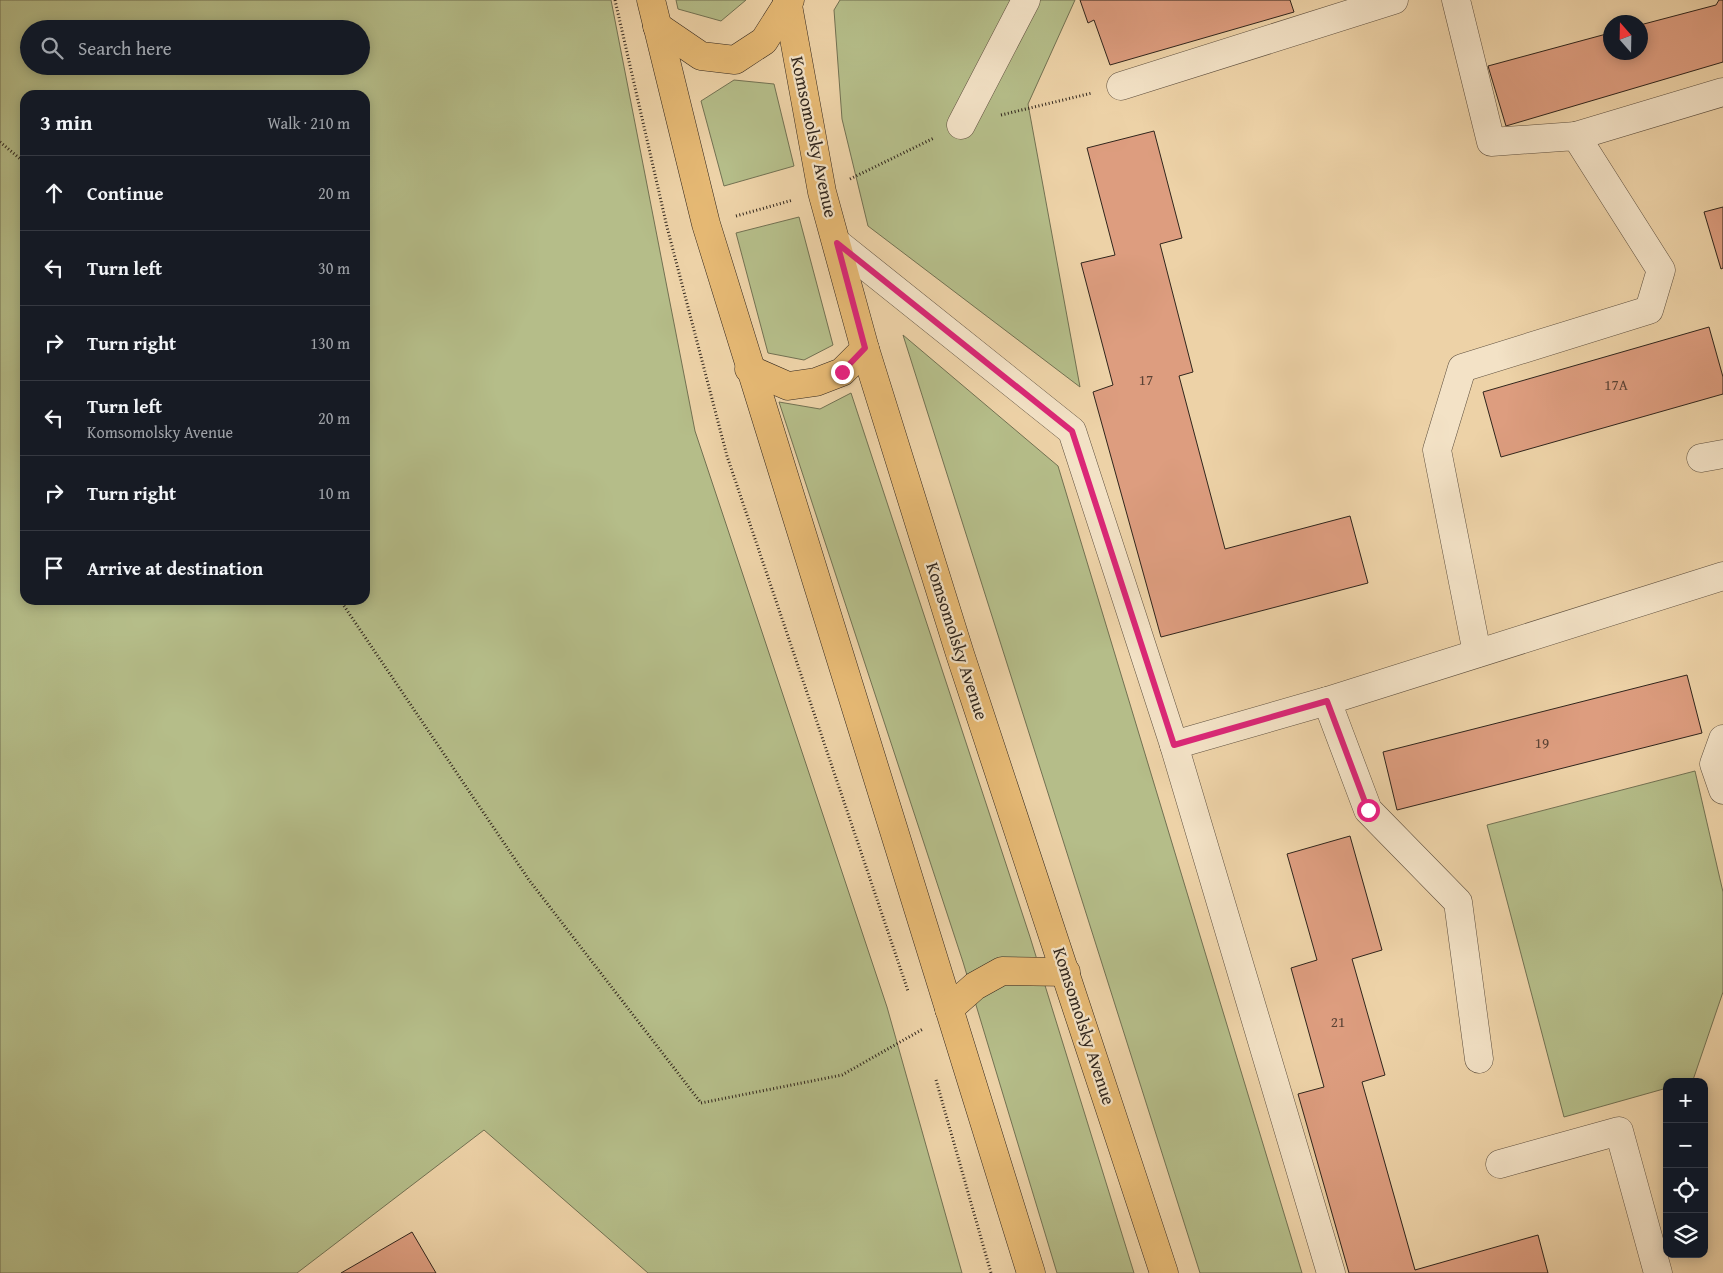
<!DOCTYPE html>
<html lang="en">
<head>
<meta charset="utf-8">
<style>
  body { margin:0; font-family:"Gentium Book Plus",serif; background:#242831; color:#f1f3f6 }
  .controls { position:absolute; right:15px; bottom:15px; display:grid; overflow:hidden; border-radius:10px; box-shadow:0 2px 12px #0003 }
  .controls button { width:45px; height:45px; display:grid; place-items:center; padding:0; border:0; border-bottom:1px solid #363941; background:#171b24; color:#f1f3f6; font:25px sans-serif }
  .compass { position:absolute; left:1603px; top:15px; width:45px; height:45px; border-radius:50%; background:#171b24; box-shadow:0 2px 12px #0003; rotate:340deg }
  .stop { position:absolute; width:15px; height:15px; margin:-11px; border:4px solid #db2777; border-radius:50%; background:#fff }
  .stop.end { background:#db2777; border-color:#fff; box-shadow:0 1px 5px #0008 }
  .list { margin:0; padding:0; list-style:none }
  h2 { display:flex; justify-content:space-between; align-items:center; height:65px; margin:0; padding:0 20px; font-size:21px }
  h2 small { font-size:16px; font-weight:400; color:#9ea1a6 }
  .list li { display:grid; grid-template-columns:32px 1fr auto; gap:15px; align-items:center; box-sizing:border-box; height:75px; padding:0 20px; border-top:1px solid #363941 }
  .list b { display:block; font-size:19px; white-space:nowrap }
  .list p { margin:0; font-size:16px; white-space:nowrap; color:#9ea1a6 }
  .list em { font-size:16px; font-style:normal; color:#9ea1a6 }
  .icon { flex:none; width:28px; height:28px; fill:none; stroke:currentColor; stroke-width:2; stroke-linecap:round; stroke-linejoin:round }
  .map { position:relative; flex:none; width:1723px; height:1273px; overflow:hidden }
  .search { position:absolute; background:#171b24; box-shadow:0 2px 12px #0003; left:20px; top:20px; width:350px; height:55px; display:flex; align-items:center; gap:12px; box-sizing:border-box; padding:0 18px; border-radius:28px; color:#9ea1a6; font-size:19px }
  .panel { position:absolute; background:#171b24; box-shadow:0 2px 12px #0003; left:20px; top:90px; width:350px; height:515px; border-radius:15px }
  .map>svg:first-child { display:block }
</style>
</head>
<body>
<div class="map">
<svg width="1723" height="1273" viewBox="0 0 1723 1273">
  <rect width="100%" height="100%" fill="#edd2a7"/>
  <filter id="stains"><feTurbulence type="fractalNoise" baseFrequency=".004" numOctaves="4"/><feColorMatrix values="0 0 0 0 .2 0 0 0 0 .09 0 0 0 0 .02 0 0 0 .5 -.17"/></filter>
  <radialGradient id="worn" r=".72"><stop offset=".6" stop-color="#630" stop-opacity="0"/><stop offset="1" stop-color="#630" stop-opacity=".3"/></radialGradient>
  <g fill="#b5bd89" stroke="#727152" fill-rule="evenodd">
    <path d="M0,0H611L695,431L887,1007L962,1273H648L484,1130L297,1273H0ZM29,29H361V66H29ZM25,95H365V600H25Z"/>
    <path d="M676,0H746L721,21L678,9Z"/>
    <path d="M840,0H1075L1028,104L1080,387L868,226L842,119L834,10Z"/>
    <path d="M734,80L774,84L794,166L724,186L701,101Z"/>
    <path d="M799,217L833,345L804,360L768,353L736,233Z"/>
    <path d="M903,335L1058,466L1302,1273H1200Z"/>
    <path d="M851,393L1030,937L1134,1273H1057L963,962L779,402L820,409Z"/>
    <path d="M1695,771L1723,892V992L1693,1080L1667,1082V1088L1564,1117L1487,825Z"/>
  </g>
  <g fill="#dd9d7f" stroke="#30251c">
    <path d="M1080,0H1290L1294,12L1110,65L1094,20L1088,23Z"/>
    <path d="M1719,0H1723V62L1506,126L1488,66L1610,33V52H1640V25L1716,5Z"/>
    <path d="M1154,131L1182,238L1160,244L1193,372L1179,376L1225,549L1350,516L1368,583L1161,637L1093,392L1113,385L1081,263L1115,255L1087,148Z"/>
    <path d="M1723,207V268L1721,269L1704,212Z"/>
    <path d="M1709,327L1723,377V394L1501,457L1483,392Z"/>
    <path d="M1687,675L1702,733L1397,810L1383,752Z"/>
    <path d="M1350,836L1382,950L1352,959L1385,1075L1362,1082L1415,1270L1538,1235L1548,1273H1349L1298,1094L1324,1087L1291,968L1317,960L1287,854Z"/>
    <path d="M412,1232L436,1273H341Z"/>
  </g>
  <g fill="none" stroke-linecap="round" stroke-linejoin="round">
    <g stroke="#5f503f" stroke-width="29">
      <g id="minor">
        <path d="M1456,0L1491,142L1576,136L1661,270L1649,310L1462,368L1437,450L1477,653"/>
        <path d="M1121,86L1394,0"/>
        <path d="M961,125L1026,0"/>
        <path d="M1576,136L1723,92"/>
        <path d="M837,243L1072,431L1174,745L1331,1273"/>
        <path d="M1701,458L1723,454"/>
        <path d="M1327,701L1368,810L1458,902L1479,1059"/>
        <path d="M1723,739L1714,764L1723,790"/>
        <path d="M1174,745L1327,701L1723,576"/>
        <path d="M1500,1164L1619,1131L1658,1273"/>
      </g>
    </g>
    <g stroke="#30251c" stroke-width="29">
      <g id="major">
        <path d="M651,0L706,224L1031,1273"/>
        <path d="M787,0L822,192L865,349L960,654L1164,1273"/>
        <path d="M657,26L701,56L735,60L764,41L790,0"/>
        <path d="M749,369L788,386L816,382L842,372L865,349"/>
        <path d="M949,1009L975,986L1002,971L1066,972"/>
      </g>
    </g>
    <g stroke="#30251c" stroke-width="3" stroke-dasharray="1 2.5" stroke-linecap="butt">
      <path d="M615,0L667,227L727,456L908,991"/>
      <path d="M1001,115L1092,93"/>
      <path d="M0,142L25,163"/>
      <path d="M850,179L934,138"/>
      <path d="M736,216L793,200"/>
      <path d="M340,600L529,880L701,1103L842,1075L923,1029"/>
      <path d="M936,1080L991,1273"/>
    </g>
    <use href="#minor" stroke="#f3e2c6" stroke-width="28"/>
    <use href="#major" stroke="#e6b974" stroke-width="28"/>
  </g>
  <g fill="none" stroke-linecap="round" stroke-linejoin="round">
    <path stroke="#db2777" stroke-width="6" d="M842,372L865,348L837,243L1072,431L1174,745L1327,701L1368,810"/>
  </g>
  <g text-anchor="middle" stroke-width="4.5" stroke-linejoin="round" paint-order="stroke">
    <g font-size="15" fill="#5b4335">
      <text x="1146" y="385">17</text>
      <text x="1616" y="390">17А</text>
      <text x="1542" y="748">19</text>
      <text x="1338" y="1027">21</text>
    </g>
    <g font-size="18" fill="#30251c" stroke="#f3e2c6">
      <text transform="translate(814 137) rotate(78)" y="6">Komsomolsky Avenue</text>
      <text transform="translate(957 641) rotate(72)" y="6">Komsomolsky Avenue</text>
      <text transform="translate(1084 1026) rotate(72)" y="6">Komsomolsky Avenue</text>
    </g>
  </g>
  <rect width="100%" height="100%" filter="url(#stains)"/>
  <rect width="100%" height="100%" fill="url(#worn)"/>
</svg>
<div class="controls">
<button>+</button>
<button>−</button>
<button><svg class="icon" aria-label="locate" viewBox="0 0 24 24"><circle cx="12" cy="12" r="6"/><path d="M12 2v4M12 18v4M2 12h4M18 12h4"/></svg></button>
<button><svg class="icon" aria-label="layers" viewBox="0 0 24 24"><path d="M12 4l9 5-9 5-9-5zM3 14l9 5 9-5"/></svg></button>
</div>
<svg class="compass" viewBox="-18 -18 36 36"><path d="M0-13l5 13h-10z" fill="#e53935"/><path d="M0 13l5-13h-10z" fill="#9ea1a6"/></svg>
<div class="stop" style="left:1368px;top:810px"></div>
<div class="stop end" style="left:842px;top:372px"></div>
<div class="search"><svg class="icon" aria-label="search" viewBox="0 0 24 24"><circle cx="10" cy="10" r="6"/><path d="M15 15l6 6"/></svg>Search here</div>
<section class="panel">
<h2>3 min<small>Walk · 210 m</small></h2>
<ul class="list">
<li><svg class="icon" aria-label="ahead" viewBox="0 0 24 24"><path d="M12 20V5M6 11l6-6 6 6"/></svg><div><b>Continue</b></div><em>20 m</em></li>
<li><svg class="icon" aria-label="left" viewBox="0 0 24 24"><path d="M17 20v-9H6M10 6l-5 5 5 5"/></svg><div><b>Turn left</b></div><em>30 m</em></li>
<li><svg class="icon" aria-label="right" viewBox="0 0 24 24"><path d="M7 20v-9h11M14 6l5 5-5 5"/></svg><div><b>Turn right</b></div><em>130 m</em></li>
<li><svg class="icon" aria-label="left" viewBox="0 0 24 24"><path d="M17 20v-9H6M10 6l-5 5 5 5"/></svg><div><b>Turn left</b><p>Komsomolsky Avenue</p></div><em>20 m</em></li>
<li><svg class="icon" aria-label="right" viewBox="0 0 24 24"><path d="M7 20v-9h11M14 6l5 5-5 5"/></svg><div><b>Turn right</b></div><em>10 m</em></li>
<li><svg class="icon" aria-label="arrive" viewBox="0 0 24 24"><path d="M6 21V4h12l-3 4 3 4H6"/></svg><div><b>Arrive at destination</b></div></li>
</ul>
</section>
</div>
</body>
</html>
